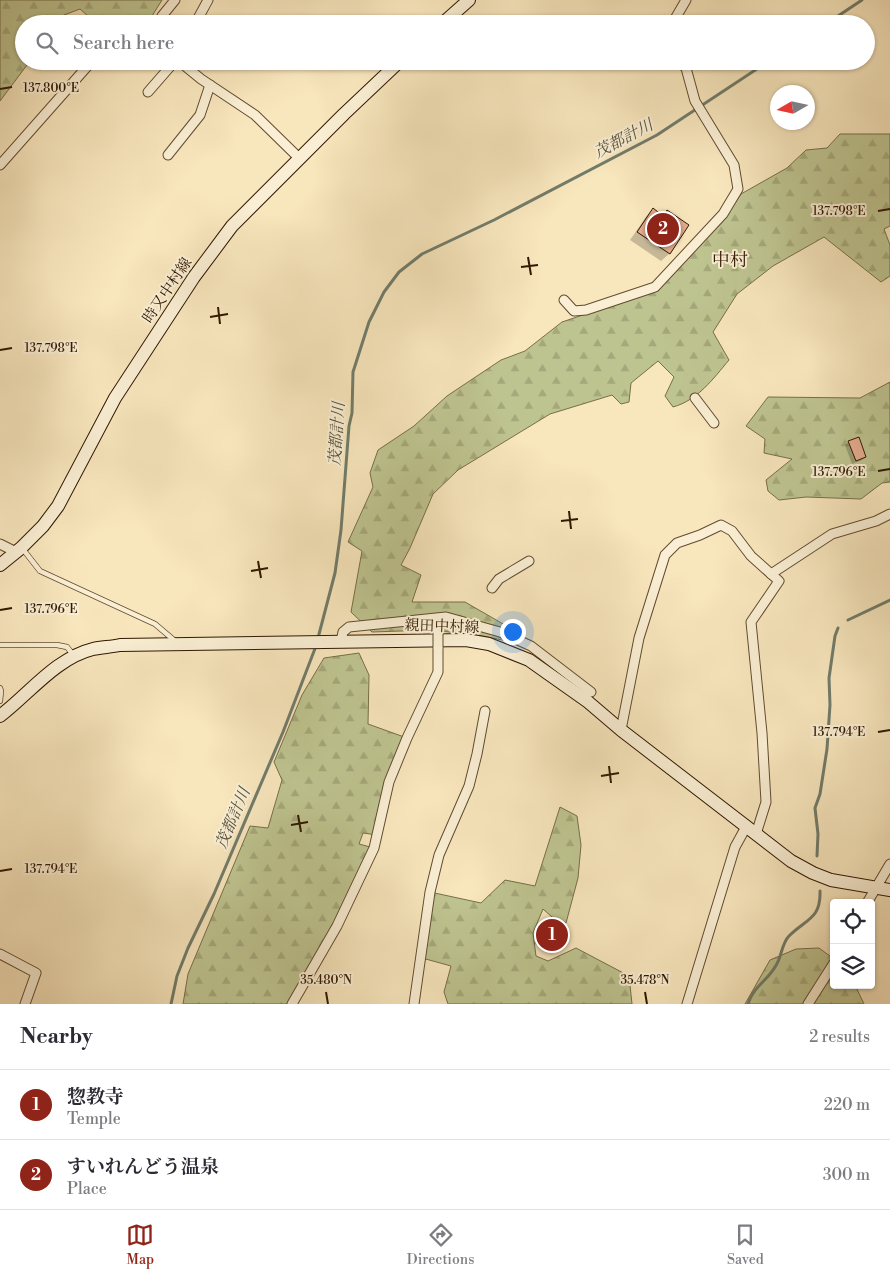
<!DOCTYPE html>
<html lang="en">
<head>
<meta charset="utf-8">
<style>
  body { margin:0; font-family:"Libre Bodoni","Noto Serif JP",serif; background:#f7f7f7; color:#2b2b33 }
  .controls { position:absolute; right:15px; bottom:15px; display:grid; overflow:hidden; border-radius:5px; box-shadow:0 1px 4px #0004 }
  .controls button { width:45px; height:45px; display:grid; place-items:center; padding:0; border:0; border-bottom:1px solid #e1e1e2; background:#fff; color:#2b2b33; font:25px sans-serif }
  .compass { position:absolute; left:770px; top:85px; width:45px; height:45px; border-radius:50%; background:#fff; box-shadow:0 1px 4px #0004; rotate:261deg }
  .you { position:absolute; left:512px; top:631px; width:18px; height:18px; margin:-12px; border:4px solid #fff; border-radius:50%; background:#1a73e8; box-shadow:0 0 0 8px #1a73e833 }
  .badge { display:grid; place-items:center; width:32px; height:32px; border-radius:50%; background:#8f2418; color:#fff; font-size:16px; font-weight:700 }
  .pin { position:absolute; translate:-50% -50%; border:2px solid #fff; box-shadow:0 1px 5px #0006 }
  .list { margin:0; padding:0; list-style:none }
  h2 { display:flex; justify-content:space-between; align-items:center; height:65px; margin:0; padding:0 20px; font-size:21px }
  h2 small { font-size:16px; font-weight:400; color:#7c7c81 }
  .list li { display:grid; grid-template-columns:32px 1fr auto; gap:15px; align-items:center; box-sizing:border-box; height:70px; padding:0 20px; border-top:1px solid #e1e1e2 }
  .list b { display:block; font-size:19px; white-space:nowrap }
  .list p { margin:0; font-size:16px; white-space:nowrap; color:#7c7c81 }
  .list em { font-size:16px; font-style:normal; color:#7c7c81 }
  .icon { flex:none; width:28px; height:28px; fill:none; stroke:currentColor; stroke-width:2; stroke-linecap:round; stroke-linejoin:round }
  .map { position:relative; flex:none; width:890px; height:1004px; overflow:hidden }
  .search { position:absolute; background:#fff; box-shadow:0 1px 4px #0004; left:15px; right:15px; top:15px; height:55px; display:flex; align-items:center; gap:12px; box-sizing:border-box; padding:0 18px; border-radius:28px; color:#7c7c81; font-size:19px }
  .sheet { height:205px; background:#fff }
  nav { display:flex; justify-content:space-around; align-items:center; box-sizing:border-box; height:70px; border-top:1px solid #e1e1e2; background:#fff; font-size:14px; color:#7c7c81 }
  nav a { display:grid; justify-items:center; gap:2px }
  nav .on { color:#8f2418 }
  .map>svg:first-child { display:block }
</style>
</head>
<body>
<div class="map">
<svg width="890" height="1004" viewBox="0 0 890 1004">
  <defs>
    <pattern id="forest-firs" width="22" height="20" patternUnits="userSpaceOnUse" patternTransform="scale(1.25)"><rect width="22" height="20" fill="#bec490"/><path d="M5 1l3.5 6h-7zM16 11l3.5 6h-7z" fill="#a4a87a"/></pattern>
  </defs>
  <rect width="100%" height="100%" fill="#f8e6bd"/>
  <filter id="stains"><feTurbulence type="fractalNoise" baseFrequency=".004" numOctaves="4"/><feColorMatrix values="0 0 0 0 .2 0 0 0 0 .09 0 0 0 0 .02 0 0 0 .5 -.17"/></filter>
  <radialGradient id="worn" r=".72"><stop offset=".6" stop-color="#630" stop-opacity="0"/><stop offset="1" stop-color="#630" stop-opacity=".3"/></radialGradient>
  <g fill="url(#forest-firs)" stroke="#776e48">
    <path d="M0,0H162L147,24H97L80,9L64,15L58,24H24V61H30L0,101Z"/>
    <path d="M840,134H890V226L884,229L890,245V276L881,282L824,237L773,266L737,294L713,332L729,360C713,379 698,400 673,407L665,396L674,377L658,361L631,383L629,402L621,404L612,395L550,414L458,470L433,494L410,548L401,565L421,575L412,602H465L524,636L507,641L478,635L429,630L372,632L351,612L362,551L348,542L373,487L370,473L378,450L414,426L447,396L501,360L525,351L562,322L656,290L722,222L741,194L787,168L806,150L827,148Z"/>
    <path d="M890,382V482L882,483L861,499L806,497L779,500L768,491L766,480L792,459L764,453L765,439L746,426L768,397L860,398Z"/>
    <path d="M359,653L369,675L368,724L407,738L377,835L363,833L359,844L374,848L291,1004H183L188,974L250,826L268,828L282,780L274,762L302,695L324,658Z"/>
    <path d="M560,807L577,816L581,845L578,878L566,923L552,917L543,909L533,933L536,956L548,961L576,948L629,976L632,1004H448L444,992L451,966L422,958L430,892L481,903L505,880L535,886Z"/>
    <path d="M819,948L834,959V985H855L864,1004H745L770,960L796,949Z"/>
  </g>
  <g fill="#0003">
    <path d="M653,210L662,216L667,212L688,226L669,254L661,261L630,240L646,217Z"/>
    <path d="M849,442L865,457L862,460L852,464L845,445Z"/>
    <path d="M545,920L551,926L560,944L554,950L534,944L540,926Z"/>
  </g>
  <g fill="none" stroke-linecap="round" stroke-linejoin="round">
    <g stroke="#717c6a" stroke-width="3">
      <path d="M826,24L862,0"/>
      <path d="M848,620L890,600"/>
      <path d="M318,638L335,573L341,530L349,426L352,413L353,372L369,322L384,292L399,272L422,254L494,220L657,135L769,61"/>
      <path d="M817,856L818,834L815,808L820,794L827,749L830,705L829,678L835,636L838,628"/>
      <path d="M171,1004L177,976L188,948L214,894L283,732L316,646"/>
      <path d="M748,1004C753,987 767,981 775,967C782,958 781,944 789,936C806,919 821,919 820,891"/>
    </g>
  </g>
  <g fill="#e5ad90" stroke="#301700">
    <path d="M653,208L663,216L667,210L689,225L670,254L637,232Z"/>
    <path d="M859,437L866,457L856,461L848,441Z"/>
    <path d="M545,919L553,921L552,925L563,928L562,930L565,931L561,945L539,938Z"/>
  </g>
  <g fill="none" stroke-linecap="round" stroke-linejoin="round">
    <g stroke="#624b2f" stroke-width="6">
      <g id="service">
        <path d="M22,548L40,571L155,624L175,641"/>
        <path d="M0,645H57L67,647L74,656"/>
        <path d="M0,688L1,691L0,701"/>
      </g>
    </g>
    <g stroke="#624b2f" stroke-width="11">
      <g id="minor">
        <path d="M159,24L162,16L175,0"/>
        <path d="M195,24L208,0"/>
        <path d="M672,24L686,0"/>
        <path d="M179,61L201,79L255,115L299,158"/>
        <path d="M148,92L175,61"/>
        <path d="M168,155L200,115L210,85"/>
        <path d="M0,165L92,61"/>
        <path d="M564,300L574,311L586,310L655,287L723,214L738,189L734,165L695,101L686,68L679,61"/>
        <path d="M695,398L714,423"/>
        <path d="M0,544L16,552"/>
        <path d="M771,574L832,534L876,521L890,514"/>
        <path d="M492,588L499,579L529,561"/>
        <path d="M341,641L343,632L349,627L446,617L500,632L531,646L591,692"/>
        <path d="M621,730L639,638L665,555L677,543L700,535L721,525L732,531L751,556L779,581L751,622L762,733L766,802L756,834"/>
        <path d="M867,903L890,864"/>
        <path d="M0,954L36,973L25,1004"/>
        <path d="M292,1004L337,926L374,848L389,782L407,738L438,672V647"/>
        <path d="M414,1004L430,892L439,855L469,786L477,754L485,711"/>
        <path d="M687,1004L735,847L746,827"/>
        <path d="M808,1004L834,963"/>
      </g>
    </g>
    <g stroke="#301700" stroke-width="14">
      <g id="secondary">
        <path d="M442,24L469,0"/>
        <path d="M0,565L21,548L43,526L58,506L115,398L194,277L232,226L344,114L400,61"/>
        <path d="M0,716C29,694 56,658 93,649C102,647 111,647 120,645L466,640L489,644L529,660L587,701L621,730L791,861L813,873L831,880L890,890"/>
      </g>
    </g>
    <use href="#service" stroke="#faefd4" stroke-width="4.5"/>
    <use href="#minor" stroke="#faefd4" stroke-width="9"/>
    <use href="#secondary" stroke="#faefd4" stroke-width="12"/>
    <g stroke="#624b2f" stroke-width="11" stroke-linecap="butt">
      <path id="minor-bridge" d="M438,630V647"/>
    </g>
    <use href="#minor-bridge" stroke="#faefd4" stroke-width="9"/>
  </g>
  <path fill="none" stroke="#301700" stroke-width="2" d="M0,89L12,87M878,211L890,209M528,257L531,275M521,267L538,265M218,307L220,324M210,317L228,314M0,350L12,348M878,471L890,469M569,511L571,529M561,521L578,519M258,561L261,578M251,571L268,568M0,610L12,608M878,732L890,730M609,766L611,783M601,776L619,773M298,815L301,832M291,825L308,822M0,871L12,869M326,992L328,1004M645,992L647,1004"/>
  <g text-anchor="middle" stroke-width="4" stroke-linejoin="round" paint-order="stroke">
    <g font-size="15" fill="#301700" stroke="#faefd4">
      <text transform="translate(167 290) rotate(-56)" y="5">時又中村線</text>
      <text transform="translate(442 626) rotate(2)" y="5">親田中村線</text>
    </g>
    <g font-size="16" font-style="italic" fill="#56523e" stroke="#faefd4">
      <text transform="translate(623 138) rotate(-28)" y="6">茂都計川</text>
      <text transform="translate(336 434) rotate(-86)" y="6">茂都計川</text>
      <text transform="translate(232 818) rotate(-67)" y="6">茂都計川</text>
    </g>
    <g font-size="18" fill="#301700" stroke="#faefd4">
      <text x="730" y="266">中村</text>
    </g>
  </g>
  <g font-size="12" text-anchor="middle" fill="#301700" stroke="#faefd4" stroke-width="4" stroke-linejoin="round" paint-order="stroke">
    <text x="51" y="92">137.800°E</text>
    <text x="839" y="215">137.798°E</text>
    <text x="51" y="352">137.798°E</text>
    <text x="839" y="476">137.796°E</text>
    <text x="51" y="613">137.796°E</text>
    <text x="839" y="736">137.794°E</text>
    <text x="51" y="873">137.794°E</text>
    <text x="326" y="984">35.480°N</text>
    <text x="645" y="984">35.478°N</text>
  </g>
  <rect width="100%" height="100%" filter="url(#stains)"/>
  <rect width="100%" height="100%" fill="url(#worn)"/>
</svg>
<div class="controls">
<button><svg class="icon" aria-label="locate" viewBox="0 0 24 24"><circle cx="12" cy="12" r="6"/><path d="M12 2v4M12 18v4M2 12h4M18 12h4"/></svg></button>
<button><svg class="icon" aria-label="layers" viewBox="0 0 24 24"><path d="M12 4l9 5-9 5-9-5zM3 14l9 5 9-5"/></svg></button>
</div>
<svg class="compass" viewBox="-18 -18 36 36"><path d="M0-13l5 13h-10z" fill="#e53935"/><path d="M0 13l5-13h-10z" fill="#7c7c81"/></svg>
<div class="you"></div>
<div class="pin badge" style="left:552px;top:935px">1</div>
<div class="pin badge" style="left:663px;top:229px">2</div>
<div class="search"><svg class="icon" aria-label="search" viewBox="0 0 24 24"><circle cx="10" cy="10" r="6"/><path d="M15 15l6 6"/></svg>Search here</div>
</div>
<section class="sheet">
<h2>Nearby<small>2 results</small></h2>
<ul class="list">
<li><span class="badge">1</span><div><b>惣教寺</b><p>Temple</p></div><em>220 m</em></li>
<li><span class="badge">2</span><div><b>すいれんどう温泉</b><p>Place</p></div><em>300 m</em></li>
</ul>
</section>
<nav>
<a class="on"><svg class="icon" aria-label="map" viewBox="0 0 24 24"><path d="M3 6l6-2 6 2 6-2v14l-6 2-6-2-6 2zM9 4v14M15 6v14"/></svg>Map</a>
<a><svg class="icon" aria-label="directions" viewBox="0 0 24 24"><path d="M12 3l9 9-9 9-9-9zM9 14v-3h6M13 9l2 2-2 2"/></svg>Directions</a>
<a><svg class="icon" aria-label="saved" viewBox="0 0 24 24"><path d="M7 4h10v16l-5-4-5 4z"/></svg>Saved</a>
</nav>
</body>
</html>
